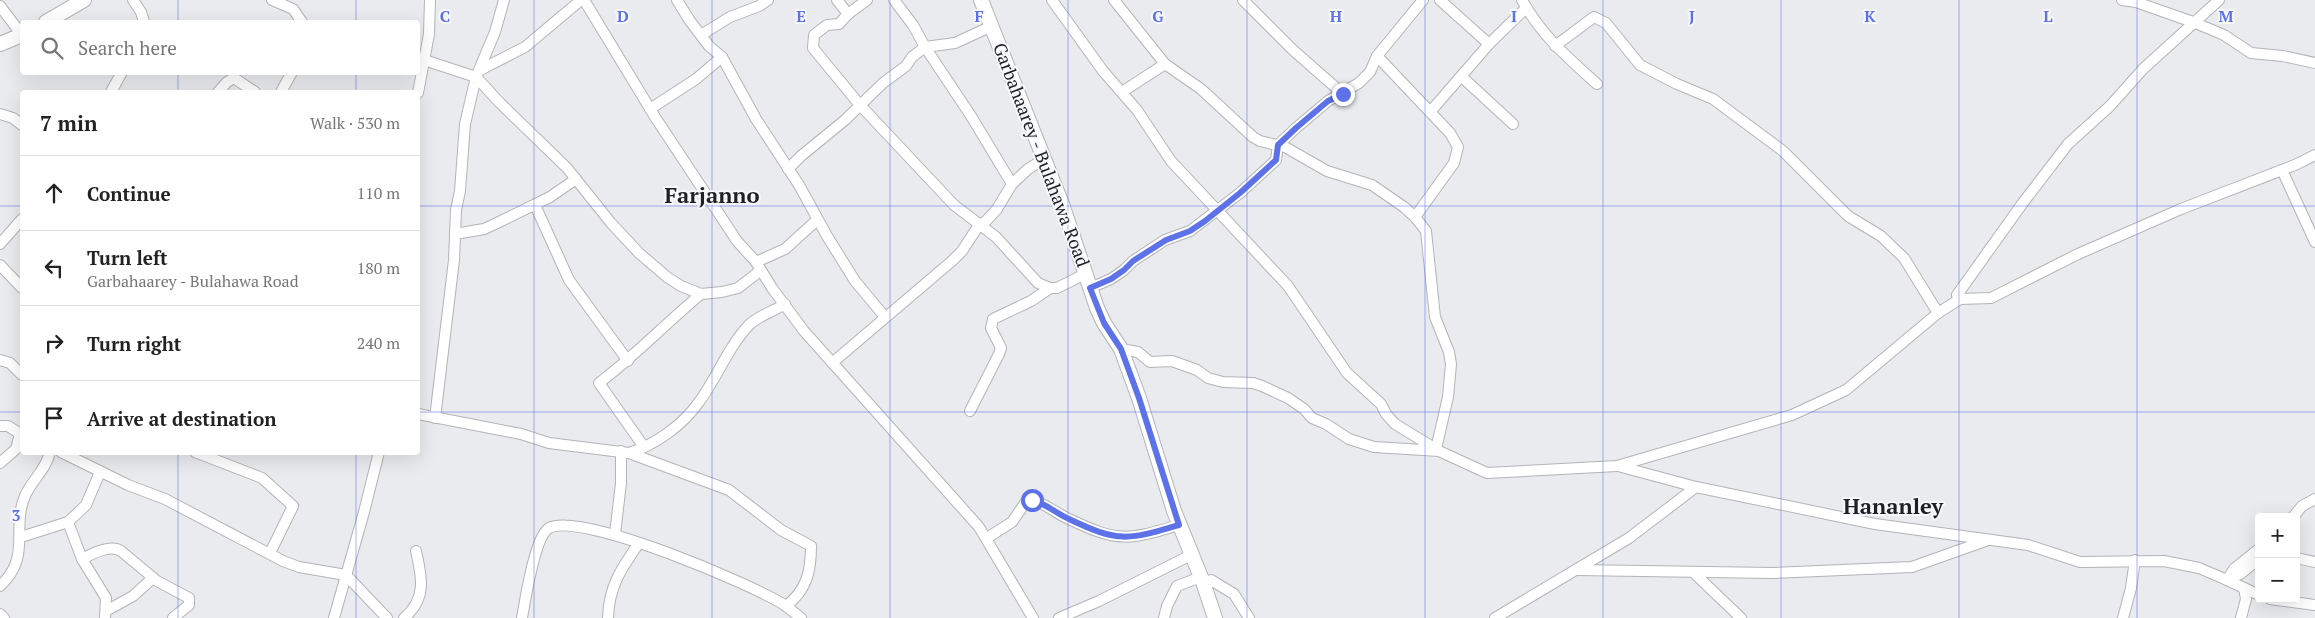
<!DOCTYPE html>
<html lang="en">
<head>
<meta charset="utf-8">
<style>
  body { margin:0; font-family:"PT Serif",serif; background:#f6f6f6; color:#222 }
  .controls { position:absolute; right:15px; bottom:15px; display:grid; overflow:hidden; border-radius:5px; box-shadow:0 5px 20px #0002 }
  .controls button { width:45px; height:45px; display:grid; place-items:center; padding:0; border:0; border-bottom:1px solid #e0e0e0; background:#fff; color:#222; font:25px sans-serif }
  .stop { position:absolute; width:15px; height:15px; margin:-11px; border:4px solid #5d72e9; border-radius:50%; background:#fff }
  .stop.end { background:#5d72e9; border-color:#fff; box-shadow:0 1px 5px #0008 }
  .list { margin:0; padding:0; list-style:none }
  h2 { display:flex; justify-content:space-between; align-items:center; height:65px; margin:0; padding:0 20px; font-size:21px }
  h2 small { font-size:16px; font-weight:400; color:#767676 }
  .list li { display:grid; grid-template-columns:32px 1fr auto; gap:15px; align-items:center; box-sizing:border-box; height:75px; padding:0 20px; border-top:1px solid #e0e0e0 }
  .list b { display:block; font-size:19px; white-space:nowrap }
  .list p { margin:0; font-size:16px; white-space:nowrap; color:#767676 }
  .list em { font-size:16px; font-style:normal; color:#767676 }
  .icon { flex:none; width:28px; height:28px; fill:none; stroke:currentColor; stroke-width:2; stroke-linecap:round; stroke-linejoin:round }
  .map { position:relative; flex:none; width:2315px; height:618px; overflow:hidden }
  .search { position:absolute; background:#fff; box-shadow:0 5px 20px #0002; left:20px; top:20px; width:400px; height:55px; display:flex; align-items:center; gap:12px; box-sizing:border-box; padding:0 18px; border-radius:5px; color:#767676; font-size:19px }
  .panel { position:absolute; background:#fff; box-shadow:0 5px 20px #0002; left:20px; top:90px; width:400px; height:365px; border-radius:5px }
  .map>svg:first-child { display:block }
</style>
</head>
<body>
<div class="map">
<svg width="2315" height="618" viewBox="0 0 2315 618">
  <rect width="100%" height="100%" fill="#e9ebee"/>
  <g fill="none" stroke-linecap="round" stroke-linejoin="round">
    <g stroke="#b3b4b8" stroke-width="12">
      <g id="street">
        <path d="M133,0L141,12L144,22"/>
        <path d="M272,0L293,9L302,22"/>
        <path d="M584,0L655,117L737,241L756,262L772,288L804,331L979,527L1033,618"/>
        <path d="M677,0L690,21L709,46L722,57L756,119L799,185L827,236L855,281L885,317"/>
        <path d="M837,0L848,14"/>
        <path d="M867,0L848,14L839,24L827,25L814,35L813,48L859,104L954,205L996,237L1038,283L1050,288H1057L1085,274"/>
        <path d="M894,0L913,25L925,47L955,43L992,26"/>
        <path d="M1052,0L1103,71L1137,110L1171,161L1288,286L1347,373L1381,404L1386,414L1395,424L1436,449"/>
        <path d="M1114,0L1165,64L1201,89L1253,137L1260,141L1285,147L1327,171L1372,185L1404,207L1415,217L1426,231L1435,317L1449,352L1451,364L1448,397L1436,449"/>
        <path d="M1243,0L1293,50L1343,94"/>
        <path d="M1440,0L1489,44"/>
        <path d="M1522,0C1542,36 1567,57 1597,84"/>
        <path d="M2122,0L2136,2L2193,22L2224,35L2251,53L2283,56L2315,63"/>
        <path d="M0,6L22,35"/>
        <path d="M701,35L730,17L759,6L768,0"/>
        <path d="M1555,46L1594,17L1606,23L1640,65L1677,84L1713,99L1783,151L1848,216L1881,236L1904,258L1938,313"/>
        <path d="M1377,56L1450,133L1458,147L1454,163L1415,217"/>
        <path d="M418,58L476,77L500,103L567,168L611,223L639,253L667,277L681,286L701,294L722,292L738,288L760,271"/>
        <path d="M480,70L525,47L581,0"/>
        <path d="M1462,77L1513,124"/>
        <path d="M111,92L122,72"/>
        <path d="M218,92L227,82L234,78L255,92"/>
        <path d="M281,92L292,72"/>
        <path d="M1122,92L1165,64"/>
        <path d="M418,93L429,34L430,0"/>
        <path d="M650,109L696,79L722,57"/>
        <path d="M1430,112L1489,44L1526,8"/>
        <path d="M0,114L13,118L22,125"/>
        <path d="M788,169L801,156L845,120L883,83L906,66L912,57L925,47L971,116L1012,184"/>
        <path d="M2282,170L2315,242"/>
        <path d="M535,205L569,280L628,361"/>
        <path d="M455,234L484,229L497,223L550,197L576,179"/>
        <path d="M0,244L22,219"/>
        <path d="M756,262L785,249L817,220"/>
        <path d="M0,265L22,288"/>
        <path d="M1090,288L1111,279L1124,270L1133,261L1165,240L1190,231L1240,193L1276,160L1278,145L1296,128L1328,101L1359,83L1370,72L1377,56L1423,0"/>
        <path d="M1960,299L1957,295L2022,204L2068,144L2110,106L2143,69L2219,0"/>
        <path d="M1121,349L1138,352L1150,362L1172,361L1197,370L1208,378L1223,382L1253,383L1262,386L1288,398L1304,409L1312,418L1326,424L1349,439L1374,447L1439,451L1487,473L1617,466L1792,415L1846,390L1938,313L1960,299L1991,298L2078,254L2181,209L2295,165L2315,155"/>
        <path d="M0,360L10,363L22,375"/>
        <path d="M832,363L952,261L962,251L979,225L986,221L997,209L1012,184L1028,169L1044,159"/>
        <path d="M970,411L999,354L1001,348L991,328L993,319L1031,301L1050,288"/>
        <path d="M418,414L521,434L549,443L629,453L729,490L781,530L811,546C811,571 807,590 786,606"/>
        <path d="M435,418L454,260L456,210L460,191L465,124L476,77L495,32L504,0"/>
        <path d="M0,426H8L22,435"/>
        <path d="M644,447L599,383C635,356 666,323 701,294"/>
        <path d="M61,452L128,485L165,499L283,561L299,567L346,575L387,618"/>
        <path d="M195,452L262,478L293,506L270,553"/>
        <path d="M629,453C655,445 683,425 699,402C717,378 728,347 749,325C758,316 774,311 785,304"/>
        <path d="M0,463L16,449L20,434"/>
        <path d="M1618,466L1696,487L1875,524L2028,545L2080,562L2164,561L2199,568L2227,580L2240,574L2259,559"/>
        <path d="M2293,517L2302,506L2315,499"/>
        <path d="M68,522L82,559L106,598L105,618"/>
        <path d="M615,534L621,483V451"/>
        <path d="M21,537L68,522L86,505L100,472"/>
        <path d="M987,538L1012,522L1025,503L1032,500C1045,503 1057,514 1069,519C1119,543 1128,540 1179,525"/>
        <path d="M2259,549L2234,569L2227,580L2259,595"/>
        <path d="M2296,558L2315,562"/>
        <path d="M82,559C92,554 110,544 121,551L157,581L189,598V605L173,618"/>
        <path d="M1576,570L1773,573L1912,567L1988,540"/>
        <path d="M1693,572L1741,618"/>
        <path d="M1203,582L1211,580L1234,594L1249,618"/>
        <path d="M0,586C32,557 11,528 25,496C31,481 46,470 50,452"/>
        <path d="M2270,599L2315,605"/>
        <path d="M106,611L133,596L153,578"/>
        <path d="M0,614L4,618"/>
        <path d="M334,618L364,512L379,452"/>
        <path d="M404,618C427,599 422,577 416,551"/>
        <path d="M522,618C525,601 535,536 549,528C581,511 754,585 786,606C791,610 796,614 801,618"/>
        <path d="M608,618C609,586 621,569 639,543"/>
        <path d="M1059,618L1099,601L1191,555"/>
        <path d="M1164,618L1167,606L1177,586L1201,577"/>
        <path d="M1495,618L1629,538L1696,487"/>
        <path d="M2123,618L2131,588L2135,560"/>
        <path d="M2241,618L2246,599L2244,588"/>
      </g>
    </g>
    <g stroke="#b3b4b8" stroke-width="16">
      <g id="secondary">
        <path d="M981,0L1062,204L1097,308L1104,323L1121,349L1139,398L1174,511L1203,582L1215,618"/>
        <path d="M46,22L84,0"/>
        <path d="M0,44L22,35"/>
      </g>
    </g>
    <use href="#street" stroke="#fff" stroke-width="10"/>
    <use href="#secondary" stroke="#fff" stroke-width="14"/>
  </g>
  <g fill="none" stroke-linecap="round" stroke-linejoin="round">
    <path stroke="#5d72e9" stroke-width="6" d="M1032,500C1045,503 1057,514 1069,519C1119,543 1128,540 1179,525L1139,398L1121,349L1104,323L1090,288L1111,279L1124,270L1133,261L1166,240L1190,231L1205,221L1240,193L1276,160L1278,145L1296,128L1328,101L1343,94"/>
  </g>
  <path fill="none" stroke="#5d72e9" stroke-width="1" stroke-opacity="0.55" d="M178,0V22M356,0V22M534,0V618M712,0V618M890,0V618M1068,0V618M1247,0V618M1425,0V618M1603,0V618M1781,0V618M1959,0V618M2137,0V618M178,72V92M356,72V92M0,206H22M418,206H2315M0,412H22M418,412H2315M178,452V618M356,452V618"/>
  <g text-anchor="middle" stroke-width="4" stroke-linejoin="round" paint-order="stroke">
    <g font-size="18" fill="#1f2021" stroke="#f6f8fc">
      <text transform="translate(1041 155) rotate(69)" y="6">Garbahaarey - Bulahawa Road</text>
    </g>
    <g font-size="22" font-weight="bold" fill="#1f2021" stroke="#f6f8fc">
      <text x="712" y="203">Farjanno</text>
      <text x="1893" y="514">Hananley</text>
    </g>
  </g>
  <g font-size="16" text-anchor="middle" font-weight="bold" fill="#5d72e9" stroke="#f6f8fc" stroke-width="4" stroke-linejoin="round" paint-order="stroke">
    <text x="445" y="22">C</text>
    <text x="623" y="22">D</text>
    <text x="801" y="22">E</text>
    <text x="979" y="22">F</text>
    <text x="1158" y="22">G</text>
    <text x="1336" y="22">H</text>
    <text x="1514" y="22">I</text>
    <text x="1692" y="22">J</text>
    <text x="1870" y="22">K</text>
    <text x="2048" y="22">L</text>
    <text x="2226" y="22">M</text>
    <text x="16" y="521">3</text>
  </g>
</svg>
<div class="controls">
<button>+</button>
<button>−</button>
</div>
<div class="stop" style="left:1032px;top:500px"></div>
<div class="stop end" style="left:1343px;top:94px"></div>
<div class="search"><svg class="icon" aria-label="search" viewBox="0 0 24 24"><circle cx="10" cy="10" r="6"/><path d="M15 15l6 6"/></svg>Search here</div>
<section class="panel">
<h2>7 min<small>Walk · 530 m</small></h2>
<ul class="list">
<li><svg class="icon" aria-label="ahead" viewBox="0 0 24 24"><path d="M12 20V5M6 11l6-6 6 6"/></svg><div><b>Continue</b></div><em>110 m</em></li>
<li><svg class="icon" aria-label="left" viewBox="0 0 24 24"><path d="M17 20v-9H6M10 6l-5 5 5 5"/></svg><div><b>Turn left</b><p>Garbahaarey - Bulahawa Road</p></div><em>180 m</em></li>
<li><svg class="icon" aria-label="right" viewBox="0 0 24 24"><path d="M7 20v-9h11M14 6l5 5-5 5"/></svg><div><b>Turn right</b></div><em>240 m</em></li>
<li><svg class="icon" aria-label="arrive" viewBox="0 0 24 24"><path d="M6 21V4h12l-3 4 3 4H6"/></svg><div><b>Arrive at destination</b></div></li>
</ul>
</section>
</div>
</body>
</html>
